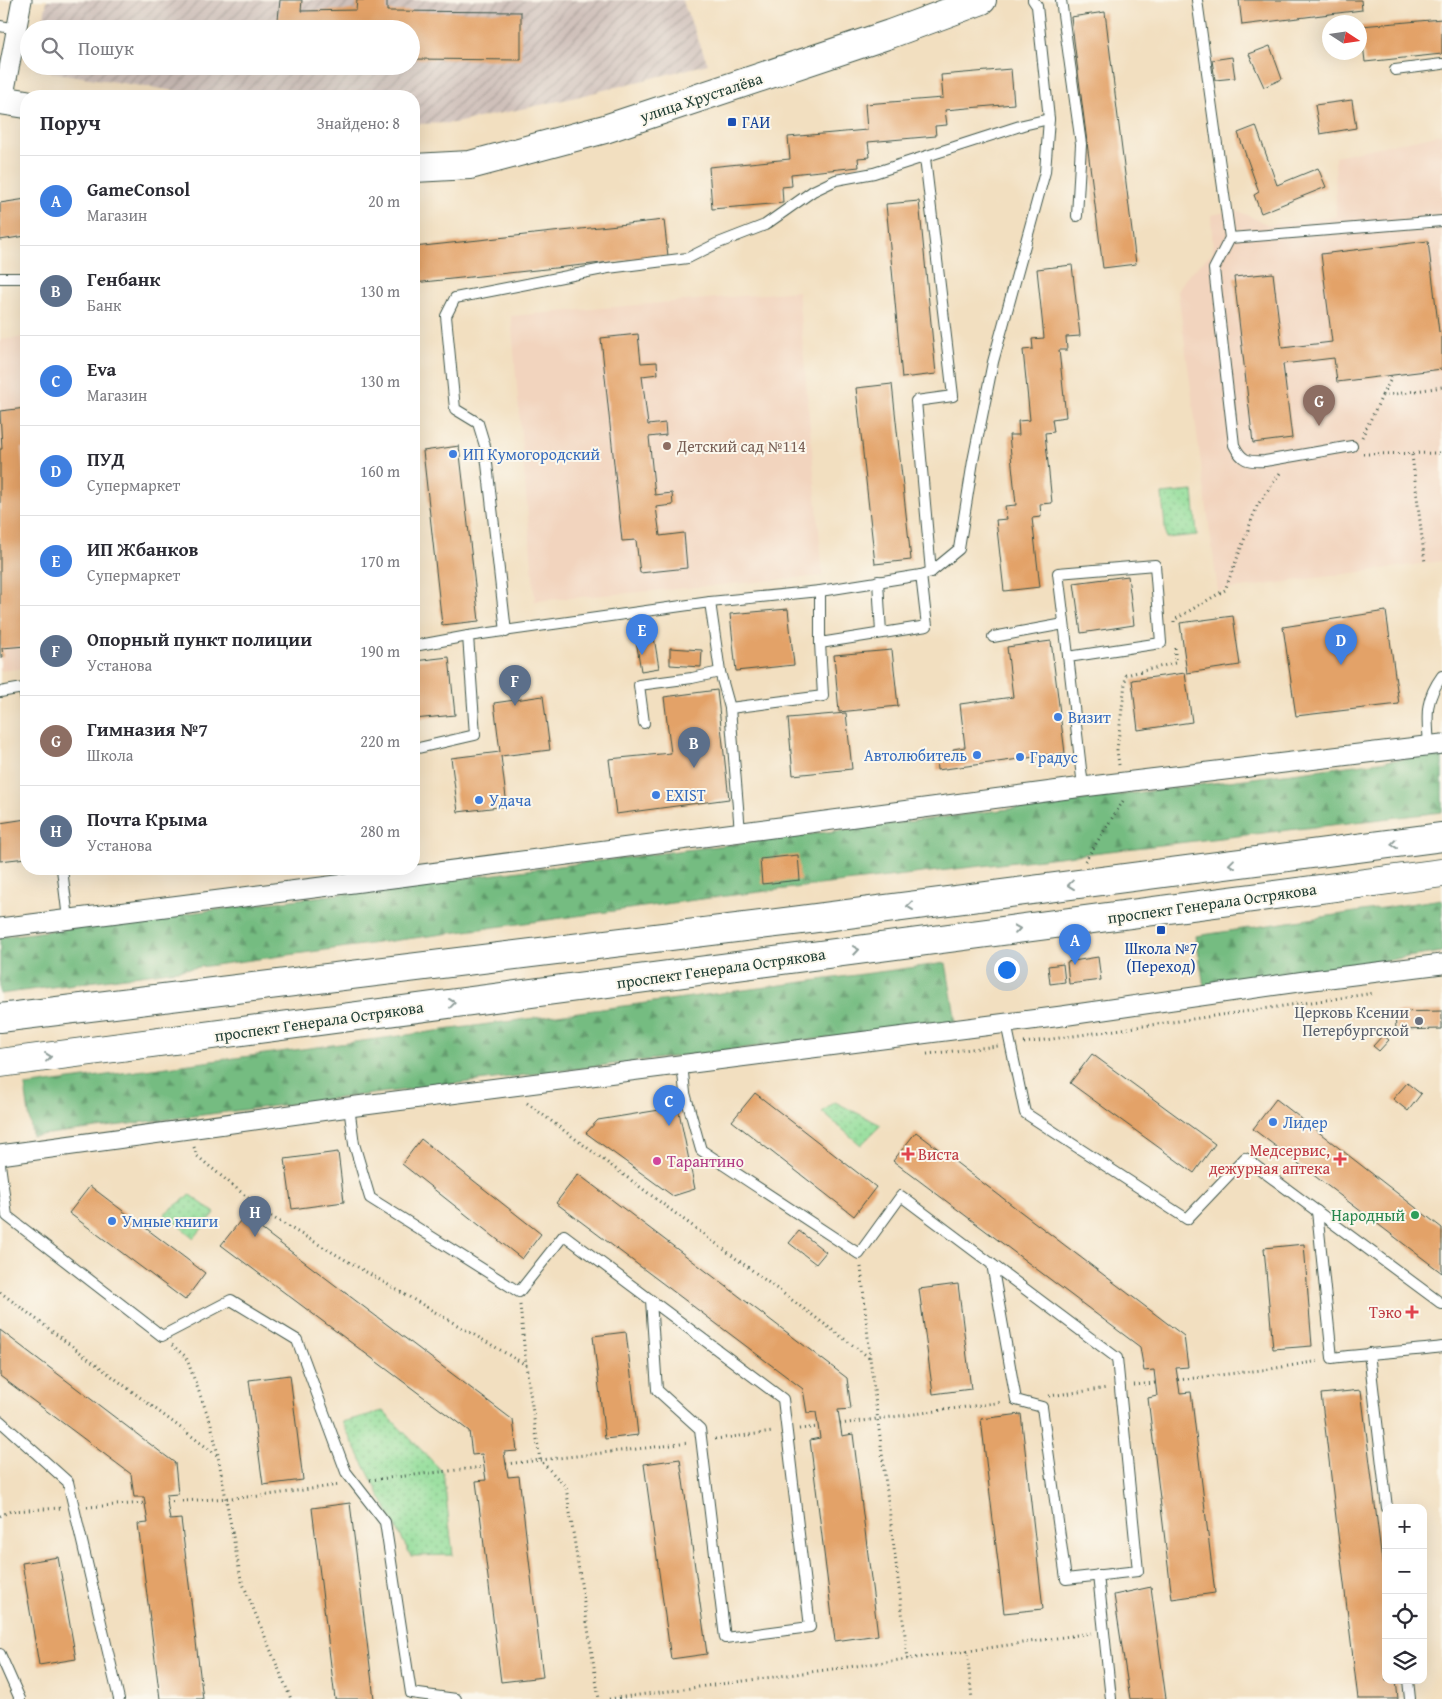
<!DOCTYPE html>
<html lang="uk">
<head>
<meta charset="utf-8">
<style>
  body { margin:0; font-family:"Gentium Book Plus",serif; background:#f7f7f7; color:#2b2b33 }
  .controls { position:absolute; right:15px; bottom:15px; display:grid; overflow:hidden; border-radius:10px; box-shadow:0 5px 20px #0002 }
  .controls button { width:45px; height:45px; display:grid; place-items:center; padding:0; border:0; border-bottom:1px solid #e1e1e2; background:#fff; color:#2b2b33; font:25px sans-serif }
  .compass { position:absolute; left:1322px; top:15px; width:45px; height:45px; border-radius:50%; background:#fff; box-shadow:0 5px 20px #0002; rotate:102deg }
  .you { position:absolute; left:1006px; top:969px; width:18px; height:18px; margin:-12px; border:4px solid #fff; border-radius:50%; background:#1a73e8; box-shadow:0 0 0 8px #1a73e833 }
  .badge { display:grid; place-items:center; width:32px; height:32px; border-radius:50%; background:#d1495b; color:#fff; font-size:16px; font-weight:700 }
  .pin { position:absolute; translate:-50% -41px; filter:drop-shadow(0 1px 2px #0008) }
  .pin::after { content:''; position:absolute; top:26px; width:18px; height:15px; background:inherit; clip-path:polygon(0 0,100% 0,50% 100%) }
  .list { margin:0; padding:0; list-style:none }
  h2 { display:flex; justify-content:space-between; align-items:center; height:65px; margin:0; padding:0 20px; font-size:21px }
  h2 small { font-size:16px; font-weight:400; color:#7c7c81 }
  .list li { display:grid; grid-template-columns:32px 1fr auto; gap:15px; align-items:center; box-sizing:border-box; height:90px; padding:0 20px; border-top:1px solid #e1e1e2 }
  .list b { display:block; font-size:19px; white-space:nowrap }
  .list p { margin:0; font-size:16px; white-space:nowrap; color:#7c7c81 }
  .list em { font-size:16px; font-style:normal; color:#7c7c81 }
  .icon { flex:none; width:28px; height:28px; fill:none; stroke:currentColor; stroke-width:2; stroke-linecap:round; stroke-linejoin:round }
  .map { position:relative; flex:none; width:1442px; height:1699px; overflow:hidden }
  .search { position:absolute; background:#fff; box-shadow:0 5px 20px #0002; left:20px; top:20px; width:400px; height:55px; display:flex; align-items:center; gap:12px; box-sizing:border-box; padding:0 18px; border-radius:28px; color:#7c7c81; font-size:19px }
  .panel { position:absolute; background:#fff; box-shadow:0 5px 20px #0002; left:20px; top:90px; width:400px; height:785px; border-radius:20px }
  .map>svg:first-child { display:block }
</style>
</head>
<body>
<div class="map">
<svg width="1442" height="1699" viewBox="0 0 1442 1699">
  <defs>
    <pattern id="industrial-furrows" width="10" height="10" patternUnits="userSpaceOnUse" patternTransform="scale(1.25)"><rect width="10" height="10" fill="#cfc0ba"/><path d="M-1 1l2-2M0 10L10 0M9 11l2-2" fill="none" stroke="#a79d98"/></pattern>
    <pattern id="forest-firs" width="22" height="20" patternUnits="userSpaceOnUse" patternTransform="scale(1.25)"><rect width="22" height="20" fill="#75bc81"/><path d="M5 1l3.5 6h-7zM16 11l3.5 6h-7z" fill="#5f9a6a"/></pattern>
    <pattern id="park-dots" width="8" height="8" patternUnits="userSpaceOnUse" patternTransform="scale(1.25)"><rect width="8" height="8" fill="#92dd99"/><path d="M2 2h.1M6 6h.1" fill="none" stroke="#77b47e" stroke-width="1.8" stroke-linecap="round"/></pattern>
  </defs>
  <rect width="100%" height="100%" fill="#fbf7ec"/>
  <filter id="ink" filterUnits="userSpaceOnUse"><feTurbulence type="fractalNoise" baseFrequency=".02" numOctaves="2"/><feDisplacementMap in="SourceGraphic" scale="10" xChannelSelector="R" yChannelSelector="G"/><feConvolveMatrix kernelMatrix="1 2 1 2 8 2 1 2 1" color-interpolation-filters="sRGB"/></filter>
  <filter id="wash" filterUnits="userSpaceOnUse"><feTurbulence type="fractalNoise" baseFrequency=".0096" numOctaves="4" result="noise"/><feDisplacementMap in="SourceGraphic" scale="20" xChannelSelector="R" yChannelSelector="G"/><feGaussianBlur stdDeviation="1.12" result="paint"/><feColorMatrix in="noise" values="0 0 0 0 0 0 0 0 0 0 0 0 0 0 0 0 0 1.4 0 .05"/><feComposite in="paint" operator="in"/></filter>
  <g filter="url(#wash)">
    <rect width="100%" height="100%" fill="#f2dfc0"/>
    <g fill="#f2d4be">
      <path d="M1442,134V561L1218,591L1178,292L1186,277L1213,252L1211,215L1236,210L1269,225L1336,217L1335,156Z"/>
      <path d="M798,291L823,576L535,601L511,316Z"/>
      <path d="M26,337V668L0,671V340Z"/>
    </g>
    <path fill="url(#industrial-furrows)" d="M47,0H682L708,64L568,99L455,123L414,124V96H209L36,70L37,66H411V29H42Z"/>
    <g fill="url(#forest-firs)" stroke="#4a7c5a">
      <path d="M1442,754V812L717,897L0,994V937Z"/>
      <path d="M1442,899V952L1204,987L1196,936Z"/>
      <path d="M946,963L956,1022L32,1136L25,1086Z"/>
    </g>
    <g fill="url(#park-dots)" stroke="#588d66">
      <path d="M1193,491L1197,535L1166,538L1162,494Z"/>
      <path d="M835,1102L881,1125L861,1145L822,1112Z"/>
      <path d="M190,1195L215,1213L194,1238L164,1214Z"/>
      <path d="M383,1411L443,1472L453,1555L411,1556L342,1422Z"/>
    </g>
    <g id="blocks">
      <g fill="#e3a268">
        <path d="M280,0H302L301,11L356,10L357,0H387V11L521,12V60L411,59V29H277Z"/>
        <path d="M1239,0H1361L1362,10L1242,25Z"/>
        <path d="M1105,12L1136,264L1103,268L1071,17Z"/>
        <path d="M1442,19V54L1365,62L1361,26Z"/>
        <path d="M1270,46L1282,79L1264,87L1249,54Z"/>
        <path d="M1232,57L1235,78L1215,80L1212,60Z"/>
        <path d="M1011,69L1014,104L945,110L947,125L935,126L936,136L868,142L870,157L858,158L859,167L791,174L792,186L782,187L783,203L712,209L709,167L790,159L788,137L867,130L865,104L943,98L941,75Z"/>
        <path d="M1352,100L1356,128L1320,134L1315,105Z"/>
        <path d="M1256,126L1277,185L1318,168L1326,187L1261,213L1254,195L1259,192L1238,133Z"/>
        <path d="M26,199V236L0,240V203Z"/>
        <path d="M919,201L936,374L902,378L886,204Z"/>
        <path d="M664,220L668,256L414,283V247Z"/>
        <path d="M1428,241L1439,332L1442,331V369L1337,382L1334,358L1283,364L1292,438L1253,443L1234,277L1273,273L1282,348L1332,342L1321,254Z"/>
        <path d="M1072,265L1080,336L1066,337L1067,350H1059L1066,417L1052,419L1054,432L1045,433L1052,503L1040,504L1041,517L1032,518L1040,587L1004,591L996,520L1007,519L1005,506L1016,505L1009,435H1019L1018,421L1030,420L1023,350L1033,349L1032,339L1044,338L1037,269Z"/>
        <path d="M638,334L641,363L657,362L658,374L642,376L648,425L665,423L666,435L649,437L655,495L672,493L673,505L656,507L660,536L684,533L687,568L640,573L636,540L622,541L601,338Z"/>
        <path d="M892,384L911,560L875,564L856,388Z"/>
        <path d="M26,408V448H21L26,502V646L2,648L3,657H0V449H2L0,411Z"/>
        <path d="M459,446L479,621L442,625L423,451Z"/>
        <path d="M1128,576L1134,625L1081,633L1074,583Z"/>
        <path d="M788,609L794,665L736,671L730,614Z"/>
        <path d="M1386,611L1399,704L1296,716L1283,627Z"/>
        <path d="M1233,616L1240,665L1187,673L1180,623Z"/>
        <path d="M652,625L659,668L641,671L634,628Z"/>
        <path d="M1051,641L1065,753L937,770L936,758L954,755L953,749L965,747L960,704L1013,697L1007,647Z"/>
        <path d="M670,648L702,650L701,667L670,665Z"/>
        <path d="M892,650L898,706L839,712L834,655Z"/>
        <path d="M449,657L455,715L414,719V661Z"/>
        <path d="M1185,673L1192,722L1138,730L1132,680Z"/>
        <path d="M717,690L729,799L616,814L609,759L671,753L664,697Z"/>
        <path d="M543,696L550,750L501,756L507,806L458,812L451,758L500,752L494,703Z"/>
        <path d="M846,713L852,769L793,775L788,718Z"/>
        <path d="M26,819V858L0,861V823Z"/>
        <path d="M798,855L800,880L762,884L760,859Z"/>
        <path d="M1098,957L1101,980L1069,984L1067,962Z"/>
        <path d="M1063,964L1065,982L1050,984L1048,966Z"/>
        <path d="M1442,1011V1029L1396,1030L1395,1012Z"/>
        <path d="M1383,1035L1389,1040L1379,1051L1373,1046Z"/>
        <path d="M1092,1054L1215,1144L1194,1173L1070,1083Z"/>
        <path d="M1407,1083L1421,1094L1408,1111L1393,1099Z"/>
        <path d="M755,1093L876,1187L854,1216L732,1121Z"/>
        <path d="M1276,1099L1442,1228V1273L1253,1129Z"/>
        <path d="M678,1107L695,1189L673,1196L586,1133L598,1120Z"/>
        <path d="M916,1132L1184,1336L1188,1367L1176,1368L1180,1393L1191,1392L1215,1593L1172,1599L1148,1398L1157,1396L1154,1370L1144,1371L1140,1347L893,1161Z"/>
        <path d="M421,1139L541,1234L522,1259L402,1164Z"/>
        <path d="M338,1152L344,1202L292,1209L285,1159Z"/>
        <path d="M578,1174L847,1378L851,1409L838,1410L842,1436L853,1434L878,1635L835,1641L810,1440L820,1438L816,1412L807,1413L803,1389L556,1203Z"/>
        <path d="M90,1186L205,1273L185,1300L69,1213Z"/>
        <path d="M244,1216L513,1420L517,1451L504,1452L508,1477L519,1476L543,1677L501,1682L476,1481L486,1480L482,1454L472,1455L469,1431L221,1245Z"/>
        <path d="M799,1231L826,1252L816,1264L789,1243Z"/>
        <path d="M1304,1244L1312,1346L1273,1349L1264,1248Z"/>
        <path d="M958,1284L971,1389L933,1394L919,1289Z"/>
        <path d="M0,1330L175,1463L178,1494L166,1495L170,1520L181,1519L203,1699H160L138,1524L148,1523L144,1497H134L131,1474L0,1376Z"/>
        <path d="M626,1332L638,1435L605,1439L593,1336Z"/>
        <path d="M290,1375L303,1480L263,1485L249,1380Z"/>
        <path d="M1361,1390L1386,1594V1680H1396L1398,1699H1358L1321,1394Z"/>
        <path d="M1021,1414L1043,1609L1004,1613L981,1419Z"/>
        <path d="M680,1459L707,1654L671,1659L644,1464Z"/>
        <path d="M350,1503L374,1699H335L312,1508Z"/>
        <path d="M58,1557L76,1659L39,1665L22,1563Z"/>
        <path d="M1151,1587L1166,1699H1130L1114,1595Z"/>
      </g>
    </g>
  </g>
  <g filter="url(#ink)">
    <use href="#blocks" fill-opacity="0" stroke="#3f5549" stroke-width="1"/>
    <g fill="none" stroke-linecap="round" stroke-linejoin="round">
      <g stroke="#3f5549" stroke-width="12">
        <g id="service">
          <path d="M1061,0L1081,144L1077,216"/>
          <path d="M1197,0L1230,238L1214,269L1234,445C1242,461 1247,462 1265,461L1352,446"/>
          <path d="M0,26L17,29"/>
          <path d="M1395,70L1442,64"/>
          <path d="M925,158L953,396L916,401L931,572"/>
          <path d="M1230,238L1442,221"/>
          <path d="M0,278H26"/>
          <path d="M878,581L881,633"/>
          <path d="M820,591V643L927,626L921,575"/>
          <path d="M506,632L485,446L478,423L455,409L446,316L455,298L608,268L688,258L716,244L765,225L813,191L836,180L874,173L1023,125L1049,119"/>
          <path d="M993,637L1064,624"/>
          <path d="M414,646L468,636"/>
          <path d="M1068,657L1161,643L1155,565L1058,573C1067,644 1075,716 1083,787"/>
          <path d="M26,688H23L26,700"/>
          <path d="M0,692L23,688"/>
          <path d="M730,708L823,696L820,643"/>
          <path d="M644,723L639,685L692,678L720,672"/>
          <path d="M1429,745C1427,716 1424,701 1442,676"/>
          <path d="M414,749L475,735L468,636L710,602"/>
          <path d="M740,832L730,708L720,672L710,602L820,591L921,575L931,572L959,549L973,461L993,362L1045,172L1049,119L1037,6L1033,0"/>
          <path d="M62,869L68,919"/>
          <path d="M1006,1023L1025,1113L1187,1219L1245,1158L1442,1304"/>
          <path d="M682,1063L685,1093L701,1150L859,1254L901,1196L1117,1358L1138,1571L1066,1579L1042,1407L1016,1400L992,1264"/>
          <path d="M349,1107L354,1144L370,1198L519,1292L564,1235L783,1399L810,1627L725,1638L700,1429L657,1390L651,1300"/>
          <path d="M0,1164L7,1216L162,1336L231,1300L297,1340L346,1472L385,1522L411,1693L456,1699"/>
          <path d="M1317,1211L1332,1358C1369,1353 1405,1352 1442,1347"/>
          <path d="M1369,1353L1387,1508"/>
          <path d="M0,1421L68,1482L119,1699"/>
          <path d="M1098,1575L1111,1699"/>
          <path d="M0,1654L20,1699"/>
          <path d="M1408,1680L1410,1699"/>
        </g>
      </g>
      <g stroke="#3f5549" stroke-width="21">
        <g id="minor">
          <path d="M3,100L22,0"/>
          <path d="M0,928L400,877L1083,787L1442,744"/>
          <path d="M0,1155L349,1107L1062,1016L1305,981L1442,964"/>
        </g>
      </g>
      <g stroke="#3f5549" stroke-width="30">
        <g id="secondary">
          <path d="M0,100L26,104"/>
          <path d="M414,168L470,165L605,129L890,34L982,0"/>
        </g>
      </g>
      <g stroke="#3f5549" stroke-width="30">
        <g id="primary">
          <path d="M0,1018L801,920L1442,837"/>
          <path d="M0,1063L1442,873"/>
        </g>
      </g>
      <g stroke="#3f5549" stroke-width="3" stroke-dasharray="1 4" stroke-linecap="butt">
        <path d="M1382,395L1391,379L1390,376"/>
        <path d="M1362,437L1382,396L1442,387"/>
        <path d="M1363,454L1442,453"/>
        <path d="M1412,455L1425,563"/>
        <path d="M1174,622V620L1225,590L1257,506L1280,473"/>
        <path d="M1119,765L1117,750L1126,675L1175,663V648"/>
        <path d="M1085,861L1123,801"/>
        <path d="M1024,1043L1375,993"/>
        <path d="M927,1054L998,1046"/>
        <path d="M527,1103L870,1358L908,1659"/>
        <path d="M194,1147L197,1156L270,1216L526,1365L540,1460L566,1487L599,1699"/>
        <path d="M861,1267L870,1358"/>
        <path d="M0,1292L218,1456L241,1579L291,1699"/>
        <path d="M520,1305L526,1365"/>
        <path d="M172,1345L186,1357L211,1424L218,1455"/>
        <path d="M1178,1380L1270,1369L1319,1361"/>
        <path d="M1134,1385L1155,1383"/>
        <path d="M1049,1396L1108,1388"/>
        <path d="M840,1424L1003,1402"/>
        <path d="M799,1429L818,1427"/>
        <path d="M715,1439L773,1432"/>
        <path d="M506,1464L689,1443"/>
        <path d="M370,1480L484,1467"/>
        <path d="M167,1502L261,1496L339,1485"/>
        <path d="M87,1507L145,1503"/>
        <path d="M0,1516L11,1511L61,1508"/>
        <path d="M967,1651L1091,1633"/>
        <path d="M609,1699L967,1651L972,1699"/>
      </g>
      <use href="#service" stroke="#fff" stroke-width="10"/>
      <use href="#minor" stroke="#fff" stroke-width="19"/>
      <use href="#secondary" stroke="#fff" stroke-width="28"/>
      <use href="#primary" stroke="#fff" stroke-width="28"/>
    </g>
    <defs><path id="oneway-chevron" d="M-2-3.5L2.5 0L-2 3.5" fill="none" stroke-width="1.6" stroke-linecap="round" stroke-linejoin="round" transform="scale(1.25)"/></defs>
    <g stroke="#8f9e9a">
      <use href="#oneway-chevron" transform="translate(1394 844) rotate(173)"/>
      <use href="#oneway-chevron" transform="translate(1232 864) rotate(173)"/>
      <use href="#oneway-chevron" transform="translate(1071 885) rotate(173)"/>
      <use href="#oneway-chevron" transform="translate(910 906) rotate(173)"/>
      <use href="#oneway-chevron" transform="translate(1017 929) rotate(-8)"/>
      <use href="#oneway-chevron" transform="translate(856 950) rotate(-8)"/>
      <use href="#oneway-chevron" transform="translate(452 1003) rotate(-7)"/>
      <use href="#oneway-chevron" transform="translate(48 1057) rotate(-7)"/>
    </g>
  </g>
  <g fill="#1a4fb4" stroke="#fbf7ec" stroke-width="2">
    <rect x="727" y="117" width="10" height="10" rx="2.5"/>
    <rect x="1156" y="925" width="10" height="10" rx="2.5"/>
  </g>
  <circle fill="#8d6e63" stroke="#fbf7ec" stroke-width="2" cx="667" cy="446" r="5"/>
  <g fill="#3f7fe0" stroke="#fbf7ec" stroke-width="2">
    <circle cx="453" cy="454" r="5"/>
    <circle cx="1058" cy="717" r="5"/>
    <circle cx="977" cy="755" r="5"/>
    <circle cx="1020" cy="757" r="5"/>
    <circle cx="656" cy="795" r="5"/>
    <circle cx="479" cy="800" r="5"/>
    <circle cx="1273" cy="1122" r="5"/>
    <circle cx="112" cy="1221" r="5"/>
  </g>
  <circle fill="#6b7280" stroke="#fbf7ec" stroke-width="2" cx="1419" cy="1021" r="5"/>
  <g fill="#e0444e" stroke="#fbf7ec" stroke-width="2">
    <path d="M905.5 1146.5h5v5h5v5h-5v5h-5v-5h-5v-5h5z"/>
    <path d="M1337.5 1151.5h5v5h5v5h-5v5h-5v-5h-5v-5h5z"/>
    <path d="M1409.5 1304.5h5v5h5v5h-5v5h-5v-5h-5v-5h5z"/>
  </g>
  <circle fill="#d1479c" stroke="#fbf7ec" stroke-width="2" cx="657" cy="1161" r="5"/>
  <circle fill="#2e9e5b" stroke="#fbf7ec" stroke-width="2" cx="1415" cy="1215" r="5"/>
  <g text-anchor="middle" stroke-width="4" stroke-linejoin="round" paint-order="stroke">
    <g font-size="16" fill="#1f3d34" stroke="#fbf7ec">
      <text transform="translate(701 97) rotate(-18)" y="6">улица Хрусталёва</text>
      <text transform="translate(1212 903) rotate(-8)" y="6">проспект Генерала Острякова</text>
      <text transform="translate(721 968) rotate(-8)" y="6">проспект Генерала Острякова</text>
      <text transform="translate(319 1021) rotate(-8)" y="6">проспект Генерала Острякова</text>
    </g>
    <g font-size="16" fill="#164399" stroke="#fbf7ec" text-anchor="start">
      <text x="742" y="128">ГАИ</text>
      <text x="1161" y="954" text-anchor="middle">Школа №7<tspan x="1161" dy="18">(Переход)</tspan></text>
    </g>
    <g font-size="16" fill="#785e54" stroke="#fbf7ec" text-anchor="start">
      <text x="677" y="452">Детский сад №114</text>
    </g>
    <g font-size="16" fill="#366cbe" stroke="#fbf7ec" text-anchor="start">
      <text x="463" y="460">ИП Кумогородский</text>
      <text x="1068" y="723">Визит</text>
      <text x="967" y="761" text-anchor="end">Автолюбитель</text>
      <text x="1030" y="763">Градус</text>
      <text x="666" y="801">EXIST</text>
      <text x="489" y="806">Удача</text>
      <text x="1283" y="1128">Лидер</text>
      <text x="122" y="1227">Умные книги</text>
    </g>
    <g font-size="16" fill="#5b616d" stroke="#fbf7ec" text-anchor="end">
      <text x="1409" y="1018">Церковь Ксении<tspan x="1409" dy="18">Петербургской</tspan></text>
    </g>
    <g font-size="16" fill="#be3a42" stroke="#fbf7ec" text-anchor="end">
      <text x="1330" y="1156">Медсервис,<tspan x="1330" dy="18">дежурная аптека</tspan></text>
      <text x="918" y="1160" text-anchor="start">Виста</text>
      <text x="1402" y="1318">Тэко</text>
    </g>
    <g font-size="16" fill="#b23c85" stroke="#fbf7ec" text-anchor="start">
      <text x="667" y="1167">Тарантино</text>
    </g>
    <g font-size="16" fill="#27864d" stroke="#fbf7ec" text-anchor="end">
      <text x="1405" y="1221">Народный</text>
    </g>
  </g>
</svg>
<div class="controls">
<button>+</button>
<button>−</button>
<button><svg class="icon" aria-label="locate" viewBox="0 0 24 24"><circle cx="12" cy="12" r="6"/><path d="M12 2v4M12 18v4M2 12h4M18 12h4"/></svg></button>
<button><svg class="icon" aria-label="layers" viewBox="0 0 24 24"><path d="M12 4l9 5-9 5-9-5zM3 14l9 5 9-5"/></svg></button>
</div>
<svg class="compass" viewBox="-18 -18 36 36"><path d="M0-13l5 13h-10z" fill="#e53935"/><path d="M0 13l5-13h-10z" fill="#7c7c81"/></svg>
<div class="you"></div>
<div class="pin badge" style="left:1075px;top:965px;background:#3f7fe0">A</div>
<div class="pin badge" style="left:694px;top:768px;background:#5c6f8a">B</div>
<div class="pin badge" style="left:669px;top:1126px;background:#3f7fe0">C</div>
<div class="pin badge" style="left:1341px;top:665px;background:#3f7fe0">D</div>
<div class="pin badge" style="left:642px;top:655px;background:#3f7fe0">E</div>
<div class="pin badge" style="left:515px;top:706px;background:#5c6f8a">F</div>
<div class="pin badge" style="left:1319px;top:426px;background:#8d6e63">G</div>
<div class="pin badge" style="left:255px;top:1237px;background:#5c6f8a">H</div>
<div class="search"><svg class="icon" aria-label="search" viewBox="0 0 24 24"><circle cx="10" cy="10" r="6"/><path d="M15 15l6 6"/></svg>Пошук</div>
<section class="panel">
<h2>Поруч<small>Знайдено: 8</small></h2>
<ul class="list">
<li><span class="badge" style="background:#3f7fe0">A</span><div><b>GameConsol</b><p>Магазин</p></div><em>20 m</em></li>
<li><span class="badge" style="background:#5c6f8a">B</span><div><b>Генбанк</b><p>Банк</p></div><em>130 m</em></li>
<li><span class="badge" style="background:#3f7fe0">C</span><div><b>Eva</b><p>Магазин</p></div><em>130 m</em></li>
<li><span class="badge" style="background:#3f7fe0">D</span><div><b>ПУД</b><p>Супермаркет</p></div><em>160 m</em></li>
<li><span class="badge" style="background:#3f7fe0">E</span><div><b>ИП Жбанков</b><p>Супермаркет</p></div><em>170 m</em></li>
<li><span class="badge" style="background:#5c6f8a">F</span><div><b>Опорный пункт полиции</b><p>Установа</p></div><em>190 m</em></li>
<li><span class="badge" style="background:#8d6e63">G</span><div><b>Гимназия №7</b><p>Школа</p></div><em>220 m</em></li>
<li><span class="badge" style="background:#5c6f8a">H</span><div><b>Почта Крыма</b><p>Установа</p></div><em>280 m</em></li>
</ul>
</section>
</div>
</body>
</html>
